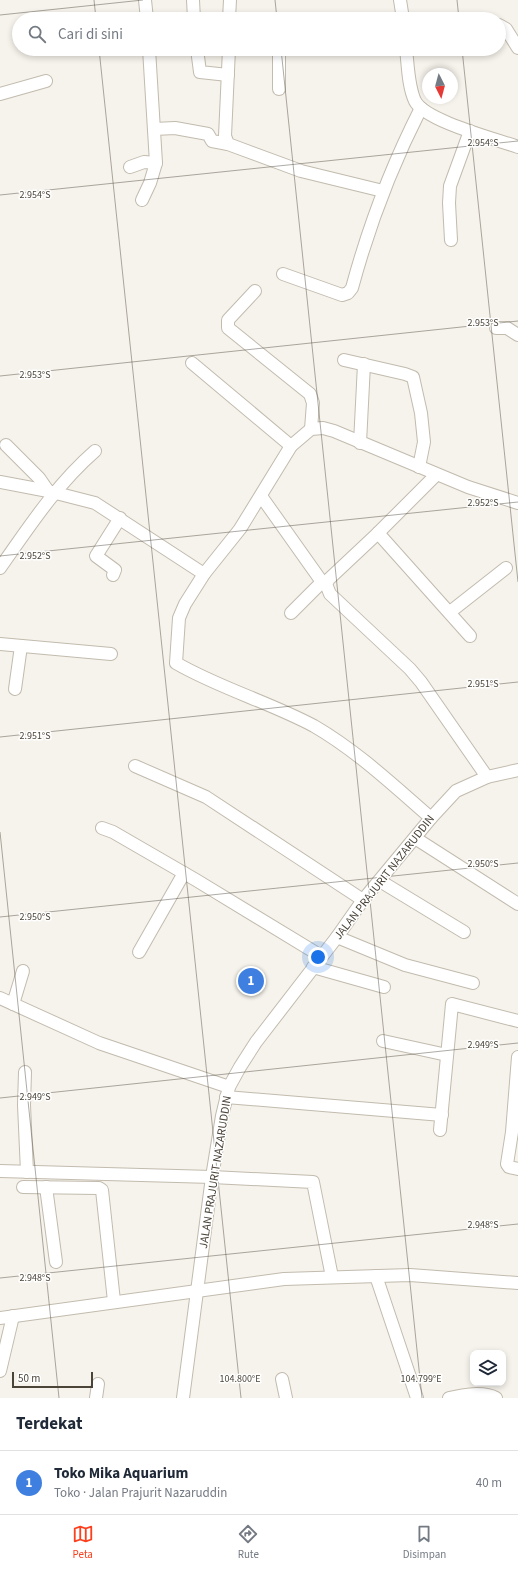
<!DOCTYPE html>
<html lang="id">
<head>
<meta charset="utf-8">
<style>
  body { margin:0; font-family:"Source Sans 3",sans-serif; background:#f6f6f7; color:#1f2937 }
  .controls { position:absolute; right:12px; bottom:12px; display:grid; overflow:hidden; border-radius:8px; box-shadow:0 2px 6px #0003 }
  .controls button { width:36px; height:36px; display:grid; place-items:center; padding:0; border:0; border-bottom:1px solid #e0e1e3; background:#fff; color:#1f2937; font:20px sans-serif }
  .compass { position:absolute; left:422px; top:68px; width:36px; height:36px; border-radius:50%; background:#fff; box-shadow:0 2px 6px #0003; rotate:174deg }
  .scale { position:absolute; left:12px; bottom:10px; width:81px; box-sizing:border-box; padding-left:4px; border:2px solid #4b4439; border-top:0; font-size:11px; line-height:14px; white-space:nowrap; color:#4b4439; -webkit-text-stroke:3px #fff; paint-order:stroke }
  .you { position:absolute; left:318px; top:957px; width:14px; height:14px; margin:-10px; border:3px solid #fff; border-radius:50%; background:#1a73e8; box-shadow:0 0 0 6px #1a73e833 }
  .badge { display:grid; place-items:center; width:26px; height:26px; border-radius:50%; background:#fc3f1d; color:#fff; font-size:13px; font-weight:700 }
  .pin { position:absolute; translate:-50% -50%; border:2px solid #fff; box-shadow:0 1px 4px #0006 }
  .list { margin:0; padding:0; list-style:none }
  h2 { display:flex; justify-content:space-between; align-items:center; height:52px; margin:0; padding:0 16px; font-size:17px }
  h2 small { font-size:13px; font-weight:400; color:#747a83 }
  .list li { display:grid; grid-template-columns:26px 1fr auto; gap:12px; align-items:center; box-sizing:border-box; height:64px; padding:0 16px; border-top:1px solid #e0e1e3 }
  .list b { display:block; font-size:15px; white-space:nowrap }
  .list p { margin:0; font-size:13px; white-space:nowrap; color:#747a83 }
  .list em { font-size:13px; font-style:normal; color:#747a83 }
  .icon { flex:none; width:22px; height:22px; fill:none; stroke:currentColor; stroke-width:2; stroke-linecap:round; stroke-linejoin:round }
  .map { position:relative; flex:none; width:518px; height:1398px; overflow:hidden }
  .search { position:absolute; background:#fff; box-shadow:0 2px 6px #0003; left:12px; right:12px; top:12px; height:44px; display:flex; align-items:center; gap:10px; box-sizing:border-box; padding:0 14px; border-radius:22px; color:#747a83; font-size:15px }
  .sheet { height:116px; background:#fff }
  nav { display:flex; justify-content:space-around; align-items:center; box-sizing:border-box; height:56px; border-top:1px solid #e0e1e3; background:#fff; font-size:11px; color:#747a83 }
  nav a { display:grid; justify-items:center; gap:2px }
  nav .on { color:#fc3f1d }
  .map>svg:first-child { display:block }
</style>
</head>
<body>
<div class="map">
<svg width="518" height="1398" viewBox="0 0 518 1398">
  <rect width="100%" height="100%" fill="#f6f3ec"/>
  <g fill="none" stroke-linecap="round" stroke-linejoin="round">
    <g stroke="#c2bbae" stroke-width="14">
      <g id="minor">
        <path d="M145,0L147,19"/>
        <path d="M193,0L194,19"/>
        <path d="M400,0L403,19"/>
        <path d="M229,19L230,0"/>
        <path d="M499,25L506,29L518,48"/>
        <path d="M197,49L200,72L228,75"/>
        <path d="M229,49L225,136L228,144L301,171L383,191"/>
        <path d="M406,49C408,65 408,86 415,101C425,121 496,139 518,147"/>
        <path d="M279,89V49"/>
        <path d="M0,94L46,81"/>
        <path d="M154,129L175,128L208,134L212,141L228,144"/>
        <path d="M130,167L144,162L156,163"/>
        <path d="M142,200L150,183L156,163L149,49"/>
        <path d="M451,240L449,203L450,186L470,131"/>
        <path d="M283,274L342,295L348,293L352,288C369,225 391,167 421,108"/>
        <path d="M255,291L228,320V328L310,394L313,403L311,429"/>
        <path d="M496,328H507L518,335"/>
        <path d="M344,360L405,374L413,377L421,413L424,442L419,467"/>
        <path d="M192,363L291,446"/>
        <path d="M360,443L364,364"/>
        <path d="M6,445L39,478L48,491"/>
        <path d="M436,475L378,533L329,579L326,584L330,594L410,669L421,682L487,777"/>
        <path d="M0,482L48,491L95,503L204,574"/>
        <path d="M261,496L322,582L326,584"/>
        <path d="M378,533L470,636"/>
        <path d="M0,568C29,527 56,485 95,451"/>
        <path d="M113,575L115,570L96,556L120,518"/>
        <path d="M450,612L506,568"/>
        <path d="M291,613L322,582"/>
        <path d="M0,644L111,654"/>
        <path d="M15,689L21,646"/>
        <path d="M135,766L206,797L363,900"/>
        <path d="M431,818C393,785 357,751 314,726C269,702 219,688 176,663L179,618L185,604L204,574L240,529L291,446L311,429L323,428L334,431L468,487L518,503"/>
        <path d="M102,828L113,832L196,880L321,956"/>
        <path d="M415,838L518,904"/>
        <path d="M380,881L464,932"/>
        <path d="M337,937L405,965L473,983"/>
        <path d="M139,952L184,873"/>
        <path d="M313,967L384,987"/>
        <path d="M0,998L99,1043L229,1087"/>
        <path d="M13,1004L23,971"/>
        <path d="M383,1041L447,1055"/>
        <path d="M518,1057L512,1132L507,1164L509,1167L518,1169"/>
        <path d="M25,1072L24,1105L27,1172"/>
        <path d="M226,1097L442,1115"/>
        <path d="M440,1130L452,1004L518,1021"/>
        <path d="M0,1171L212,1177L313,1182L332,1277"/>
        <path d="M23,1187L99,1188L102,1190L114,1301"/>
        <path d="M46,1187L56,1262"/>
        <path d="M376,1276L417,1398"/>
        <path d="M0,1318L284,1279L410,1275L518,1283"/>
        <path d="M0,1371L13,1316"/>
        <path d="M282,1379L286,1398"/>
        <path d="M96,1398L98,1384"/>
        <path d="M183,1398L212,1177L222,1116L229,1087L240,1067L256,1042L337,937L363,900L431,818L456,791L487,777L518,770"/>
        <path d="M449,1398C463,1395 483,1391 496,1398"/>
      </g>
    </g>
    <use href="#minor" stroke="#fff" stroke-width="12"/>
  </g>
  <path fill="none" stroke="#4b4439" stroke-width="1" stroke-opacity="0.45" d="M94,0L96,19M275,0L277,19M457,0L459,19M0,15L143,0M99,49L241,1398M281,49L422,1398M462,49L518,582M0,195L518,141M0,376L518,321M0,556L518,502M0,737L518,682M0,832L59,1398M0,917L518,863M0,1098L518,1043M0,1278L518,1224"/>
  <g text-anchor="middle" stroke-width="3" stroke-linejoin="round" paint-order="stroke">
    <g font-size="12" fill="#4b4439" stroke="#fff">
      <text transform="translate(384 877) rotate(-52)" y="4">JALAN PRAJURIT NAZARUDDIN</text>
      <text transform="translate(215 1172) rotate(-81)" y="4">JALAN PRAJURIT NAZARUDDIN</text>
    </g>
  </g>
  <g font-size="10" text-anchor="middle" fill="#4b4439" stroke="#fff" stroke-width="3" stroke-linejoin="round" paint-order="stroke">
    <text x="483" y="146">2.954°S</text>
    <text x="35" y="198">2.954°S</text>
    <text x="483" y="326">2.953°S</text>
    <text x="35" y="378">2.953°S</text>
    <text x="483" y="506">2.952°S</text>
    <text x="35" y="559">2.952°S</text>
    <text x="483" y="687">2.951°S</text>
    <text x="35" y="739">2.951°S</text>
    <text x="483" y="867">2.950°S</text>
    <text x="35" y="920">2.950°S</text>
    <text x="483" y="1048">2.949°S</text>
    <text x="35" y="1100">2.949°S</text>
    <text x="483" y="1228">2.948°S</text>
    <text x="35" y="1281">2.948°S</text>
    <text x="240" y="1382">104.800°E</text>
    <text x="421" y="1382">104.799°E</text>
  </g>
</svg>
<div class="controls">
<button><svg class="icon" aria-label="layers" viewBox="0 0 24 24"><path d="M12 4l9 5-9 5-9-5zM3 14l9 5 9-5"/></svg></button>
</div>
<svg class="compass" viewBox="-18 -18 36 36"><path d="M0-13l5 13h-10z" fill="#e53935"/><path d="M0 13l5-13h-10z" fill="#747a83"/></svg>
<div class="scale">50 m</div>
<div class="you"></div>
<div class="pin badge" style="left:251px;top:981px;background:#3f7fe0">1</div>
<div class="search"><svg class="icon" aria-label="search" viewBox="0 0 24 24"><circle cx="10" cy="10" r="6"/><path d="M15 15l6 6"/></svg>Cari di sini</div>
</div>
<section class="sheet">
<h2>Terdekat<small></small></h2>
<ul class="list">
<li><span class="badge" style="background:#3f7fe0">1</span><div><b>Toko Mika Aquarium</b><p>Toko · Jalan Prajurit Nazaruddin</p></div><em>40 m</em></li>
</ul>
</section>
<nav>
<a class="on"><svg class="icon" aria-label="map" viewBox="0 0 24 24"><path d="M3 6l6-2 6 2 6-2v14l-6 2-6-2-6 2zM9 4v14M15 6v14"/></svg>Peta</a>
<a><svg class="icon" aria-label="directions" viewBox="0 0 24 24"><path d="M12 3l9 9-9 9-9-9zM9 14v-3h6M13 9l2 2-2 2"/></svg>Rute</a>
<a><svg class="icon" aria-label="saved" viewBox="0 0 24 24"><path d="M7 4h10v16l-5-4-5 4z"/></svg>Disimpan</a>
</nav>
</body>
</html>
